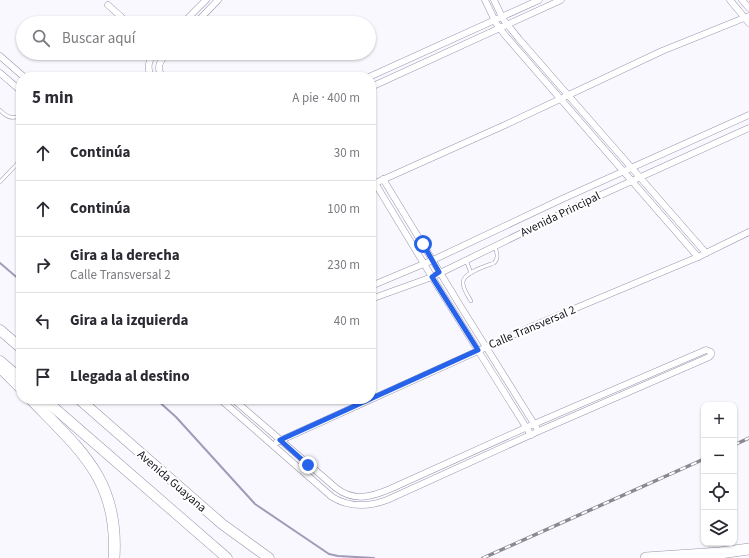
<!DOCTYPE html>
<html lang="es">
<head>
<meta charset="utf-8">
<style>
  body { margin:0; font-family:"Source Sans 3",sans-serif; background:#f7f7f7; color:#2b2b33 }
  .controls { position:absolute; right:12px; bottom:12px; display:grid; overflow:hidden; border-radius:8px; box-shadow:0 1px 3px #0004 }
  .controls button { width:36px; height:36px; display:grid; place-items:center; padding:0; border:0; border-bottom:1px solid #e1e1e2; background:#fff; color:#2b2b33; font:20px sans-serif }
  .stop { position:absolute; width:12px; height:12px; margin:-9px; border:3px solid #2563eb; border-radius:50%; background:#fff }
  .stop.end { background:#2563eb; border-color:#fff; box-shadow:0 1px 4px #0008 }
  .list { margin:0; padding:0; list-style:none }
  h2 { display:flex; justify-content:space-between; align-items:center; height:52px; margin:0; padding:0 16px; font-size:17px }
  h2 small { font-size:13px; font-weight:400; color:#7c7c81 }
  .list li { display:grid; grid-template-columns:26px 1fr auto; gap:12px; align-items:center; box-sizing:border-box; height:56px; padding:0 16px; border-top:1px solid #e1e1e2 }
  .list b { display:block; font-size:15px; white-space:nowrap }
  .list p { margin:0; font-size:13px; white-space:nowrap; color:#7c7c81 }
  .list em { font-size:13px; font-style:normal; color:#7c7c81 }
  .icon { flex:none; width:22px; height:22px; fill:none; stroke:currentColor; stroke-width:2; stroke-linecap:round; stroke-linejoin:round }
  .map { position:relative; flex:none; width:749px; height:558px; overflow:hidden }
  .search { position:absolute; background:#fff; box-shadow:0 1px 3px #0004; left:16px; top:16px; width:360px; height:44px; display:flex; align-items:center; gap:10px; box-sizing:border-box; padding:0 14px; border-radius:22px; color:#7c7c81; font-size:15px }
  .panel { position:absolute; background:#fff; box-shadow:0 1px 3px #0004; left:16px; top:72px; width:360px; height:332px; border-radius:16px }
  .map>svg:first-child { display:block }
</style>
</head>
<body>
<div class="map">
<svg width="749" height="558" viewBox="0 0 749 558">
  <rect width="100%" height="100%" fill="#f9f8fe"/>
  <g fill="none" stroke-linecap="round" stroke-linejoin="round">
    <g stroke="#a29ab8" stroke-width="2">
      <path d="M0,263L21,281"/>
      <path d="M156,399L176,417L255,504L329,554L338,556L374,558"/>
    </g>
    <g stroke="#9b95ae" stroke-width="4">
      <g id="lane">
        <path d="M0,110C6,117 13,120 21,115"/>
        <path d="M21,132C16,140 19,145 21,154"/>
        <path d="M0,182L17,164L21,155"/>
        <path d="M466,260L471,273"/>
        <path d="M471,301C468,296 463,289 463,283C462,273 486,266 494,263C499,258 497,253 495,247"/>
      </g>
    </g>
    <g stroke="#9b95ae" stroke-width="7">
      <g id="street">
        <path d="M485,0L496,23L504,34L698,257"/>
        <path d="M494,0L503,19L519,39L706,253"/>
        <path d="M730,0L749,23"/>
        <path d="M742,0L749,8"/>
        <path d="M108,5L128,23"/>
        <path d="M183,23L206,0"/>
        <path d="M196,23L218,0"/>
        <path d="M0,56L24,77"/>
        <path d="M0,73L21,91"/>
        <path d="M151,77C147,68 148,61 154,53"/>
        <path d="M163,77C155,68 160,61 167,53"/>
        <path d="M369,77L539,0"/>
        <path d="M371,87L561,0"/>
        <path d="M383,179L461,307L536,427"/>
        <path d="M375,183L432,277L531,435"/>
        <path d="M371,185L505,125L662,51L749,16"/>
        <path d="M371,286L433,260L562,199L749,115"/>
        <path d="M371,299L432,277L581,204L749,128"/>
        <path d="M220,399L332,497C350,508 368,507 387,500L539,431L709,357L711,355V352L706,350L534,424L390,489C371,497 354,502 336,488L233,399"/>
        <path d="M277,442L533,326L698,257L749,232"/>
      </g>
    </g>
    <g stroke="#9b95ae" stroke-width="11">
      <g id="primary">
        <path d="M0,330L21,348"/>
        <path d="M0,361L21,379"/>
        <path d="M44,399L227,558"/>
        <path d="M79,399L222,524L269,558"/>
      </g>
    </g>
    <g stroke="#9b95ae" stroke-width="12">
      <g id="highway">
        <path d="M0,367L21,388"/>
        <path d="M31,399C81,451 119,480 114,558"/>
        <path d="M646,558L720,553L749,549"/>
      </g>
    </g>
    <use href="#lane" stroke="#fff" stroke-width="3"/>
    <use href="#street" stroke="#fff" stroke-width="6"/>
    <use href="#primary" stroke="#fff" stroke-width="10"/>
    <use href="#highway" stroke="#fff" stroke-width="11"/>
    <g stroke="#8a8890" stroke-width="3.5">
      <g id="rail">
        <path d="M734,445L749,438"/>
        <path d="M483,558L704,459"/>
      </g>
    </g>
    <use href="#rail" stroke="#fff" stroke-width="2" stroke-dasharray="6" stroke-linecap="butt"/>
  </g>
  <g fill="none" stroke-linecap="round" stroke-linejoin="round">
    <path stroke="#2563eb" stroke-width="5" d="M308,465L280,440L478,350L432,277L439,272L423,244"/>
  </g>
  <g text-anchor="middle" stroke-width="4" stroke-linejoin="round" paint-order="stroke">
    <g font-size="12" fill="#120f18" stroke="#fff">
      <text transform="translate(560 214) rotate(-26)" y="4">Avenida Principal</text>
      <text transform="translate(532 327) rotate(-23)" y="4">Calle Transversal 2</text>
      <text transform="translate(172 481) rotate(41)" y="4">Avenida Guayana</text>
    </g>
  </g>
</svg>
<div class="controls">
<button>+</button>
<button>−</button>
<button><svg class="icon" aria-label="locate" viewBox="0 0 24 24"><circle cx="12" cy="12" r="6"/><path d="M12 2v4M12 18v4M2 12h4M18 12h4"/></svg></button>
<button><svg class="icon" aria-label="layers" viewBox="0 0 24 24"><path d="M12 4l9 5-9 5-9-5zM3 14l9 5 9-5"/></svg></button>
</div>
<div class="stop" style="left:423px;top:244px"></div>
<div class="stop end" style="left:308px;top:465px"></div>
<div class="search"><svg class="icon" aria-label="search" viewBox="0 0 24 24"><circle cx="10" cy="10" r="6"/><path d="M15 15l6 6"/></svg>Buscar aquí</div>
<section class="panel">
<h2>5 min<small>A pie · 400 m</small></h2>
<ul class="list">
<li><svg class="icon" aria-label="ahead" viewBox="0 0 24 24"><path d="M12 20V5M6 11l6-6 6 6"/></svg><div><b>Continúa</b></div><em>30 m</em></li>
<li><svg class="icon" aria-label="ahead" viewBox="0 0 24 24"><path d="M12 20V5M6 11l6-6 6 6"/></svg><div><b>Continúa</b></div><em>100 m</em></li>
<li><svg class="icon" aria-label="right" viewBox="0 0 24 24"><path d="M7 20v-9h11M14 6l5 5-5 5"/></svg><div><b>Gira a la derecha</b><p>Calle Transversal 2</p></div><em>230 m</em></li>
<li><svg class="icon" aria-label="left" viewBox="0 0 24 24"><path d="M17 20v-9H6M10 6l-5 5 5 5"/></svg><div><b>Gira a la izquierda</b></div><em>40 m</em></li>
<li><svg class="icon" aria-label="arrive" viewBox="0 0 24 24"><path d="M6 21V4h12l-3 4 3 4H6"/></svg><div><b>Llegada al destino</b></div></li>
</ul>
</section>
</div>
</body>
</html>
